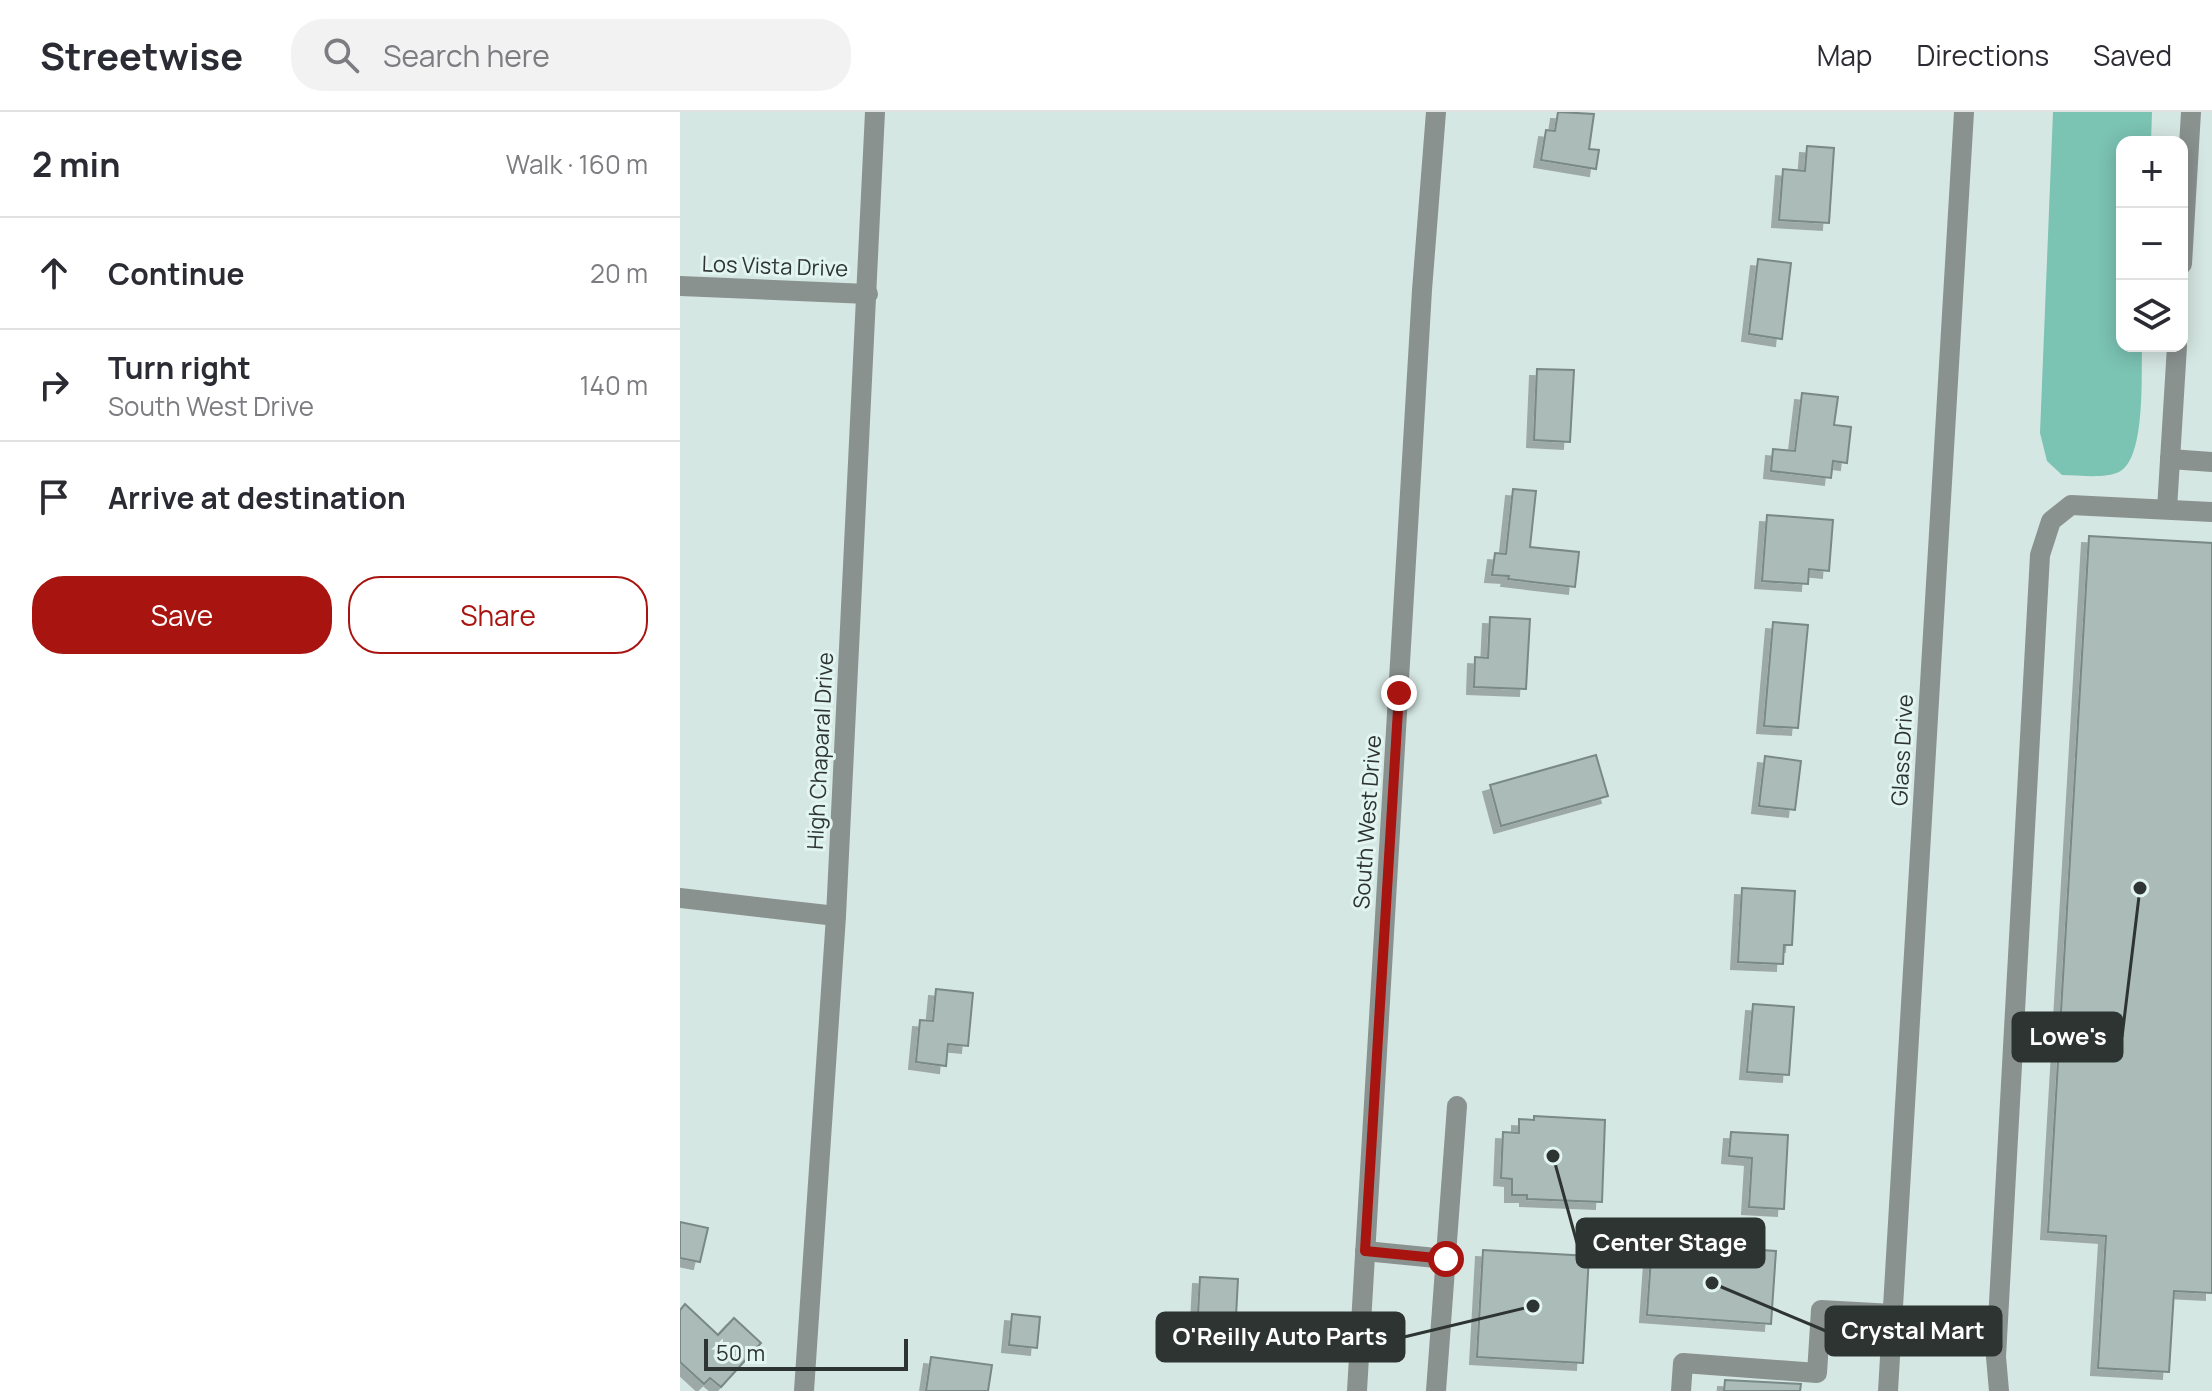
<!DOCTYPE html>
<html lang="en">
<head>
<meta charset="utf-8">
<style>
  body { margin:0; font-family:Manrope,sans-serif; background:#f2f2f3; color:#2b2b33 }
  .controls { position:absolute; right:24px; top:24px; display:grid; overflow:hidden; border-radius:16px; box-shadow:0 4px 20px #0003 }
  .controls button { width:72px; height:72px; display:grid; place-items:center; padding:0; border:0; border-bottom:2px solid #e1e1e2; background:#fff; color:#2b2b33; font:40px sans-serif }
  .scale { position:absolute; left:24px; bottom:20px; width:204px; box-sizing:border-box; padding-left:8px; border:4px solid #2d3432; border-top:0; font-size:22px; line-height:28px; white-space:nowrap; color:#2d3432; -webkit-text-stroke:6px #e3f5f0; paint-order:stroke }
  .stop { position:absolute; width:24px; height:24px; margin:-18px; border:6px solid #a81510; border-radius:50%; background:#fff }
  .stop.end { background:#a81510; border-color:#fff; box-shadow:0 2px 8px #0008 }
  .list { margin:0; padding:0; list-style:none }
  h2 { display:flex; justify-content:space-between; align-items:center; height:104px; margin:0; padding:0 32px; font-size:34px }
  h2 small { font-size:26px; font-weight:400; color:#7c7c81 }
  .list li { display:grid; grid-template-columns:52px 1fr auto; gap:24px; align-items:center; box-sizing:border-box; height:112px; padding:0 32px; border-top:2px solid #e1e1e2 }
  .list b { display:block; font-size:30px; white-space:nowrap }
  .list p { margin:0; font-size:26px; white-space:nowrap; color:#7c7c81 }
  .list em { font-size:26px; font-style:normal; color:#7c7c81 }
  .actions { display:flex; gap:16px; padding:24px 32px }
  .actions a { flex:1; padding:18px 0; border:2px solid #a81510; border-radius:32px; text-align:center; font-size:28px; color:#a81510 }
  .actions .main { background:#a81510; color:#fff }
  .icon { flex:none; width:44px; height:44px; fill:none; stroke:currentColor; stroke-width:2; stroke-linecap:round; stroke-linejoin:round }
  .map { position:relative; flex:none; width:1532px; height:1279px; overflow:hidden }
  header { display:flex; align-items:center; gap:48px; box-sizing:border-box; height:112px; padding:0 40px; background:#fff; border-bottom:2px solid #e1e1e2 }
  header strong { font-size:38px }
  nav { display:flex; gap:44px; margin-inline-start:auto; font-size:28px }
  .search { width:560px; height:72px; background:#f2f2f3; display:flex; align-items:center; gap:20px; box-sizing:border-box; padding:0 28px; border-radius:32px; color:#7c7c81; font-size:30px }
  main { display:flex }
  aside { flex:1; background:#fff }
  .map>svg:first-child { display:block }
</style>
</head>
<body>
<header>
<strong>Streetwise</strong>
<div class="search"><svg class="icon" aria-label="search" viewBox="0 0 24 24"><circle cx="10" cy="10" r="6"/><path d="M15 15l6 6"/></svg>Search here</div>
<nav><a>Map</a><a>Directions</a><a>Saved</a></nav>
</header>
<main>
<aside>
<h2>2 min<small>Walk · 160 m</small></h2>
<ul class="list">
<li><svg class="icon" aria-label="ahead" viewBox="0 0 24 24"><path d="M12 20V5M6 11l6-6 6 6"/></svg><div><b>Continue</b></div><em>20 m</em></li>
<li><svg class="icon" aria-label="right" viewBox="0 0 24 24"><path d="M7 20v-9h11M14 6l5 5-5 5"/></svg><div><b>Turn right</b><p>South West Drive</p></div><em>140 m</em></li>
<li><svg class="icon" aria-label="arrive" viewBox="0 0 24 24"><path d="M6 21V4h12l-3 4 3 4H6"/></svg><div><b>Arrive at destination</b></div></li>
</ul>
<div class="actions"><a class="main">Save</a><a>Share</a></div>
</aside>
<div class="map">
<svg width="1532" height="1279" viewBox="0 0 1532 1279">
  <defs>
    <filter id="shadow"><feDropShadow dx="-7" dy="7" stdDeviation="0" flood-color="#0004"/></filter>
  </defs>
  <rect width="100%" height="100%" fill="#d5e7e3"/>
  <path fill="#7bc3b3" d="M1373,0H1472L1471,30H1442V234H1462C1461,262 1466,347 1439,360C1424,367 1399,363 1382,363L1367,349L1360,321Z"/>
  <g fill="#abbcb8" stroke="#798985" stroke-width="2" filter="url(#shadow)">
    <path d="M878,0L914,2L909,37L919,38L916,57L861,48L866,18L875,19Z"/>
    <path d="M1127,34L1154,36L1149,111L1099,108L1103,57L1125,59Z"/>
    <path d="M1078,147L1111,151L1102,227L1069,222Z"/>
    <path d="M857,257L894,258L890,330L854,328Z"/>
    <path d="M1122,281L1158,285L1154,313L1171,315L1167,351L1153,349L1151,366L1091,359L1093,337L1115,339Z"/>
    <path d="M833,377L856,379L850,435L899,440L895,475L828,467L829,464L812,463L815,441L826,442Z"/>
    <path d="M1087,403L1153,408L1149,459L1129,457L1128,472L1082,469Z"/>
    <path d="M1409,424L1532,431V1181L1494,1179L1489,1260L1418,1256L1426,1124L1368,1120Z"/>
    <path d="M810,505L850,507L846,577L794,575L795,545L808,546Z"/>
    <path d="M1093,510L1128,513L1118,616L1084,614Z"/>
    <path d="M916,643L928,684L821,714L810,673Z"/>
    <path d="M1085,644L1121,649L1115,698L1079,694Z"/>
    <path d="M1062,776L1115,779L1112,833H1104L1103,852L1058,850Z"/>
    <path d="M256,877L293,881L288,934L268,932L266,954L236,950L240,908L253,909Z"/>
    <path d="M1073,892L1114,895L1109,963L1067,960Z"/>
    <path d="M854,1004L925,1008L922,1090L847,1087V1083H832V1067L821,1066L823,1020L839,1021V1007L854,1008Z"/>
    <path d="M1051,1020L1108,1023L1104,1097L1069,1095L1072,1046L1049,1044Z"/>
    <path d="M0,1110L28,1116L20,1150L0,1146Z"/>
    <path d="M972,1131L1096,1139L1091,1212L967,1203Z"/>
    <path d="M803,1138L909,1144L903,1251L797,1245Z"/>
    <path d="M520,1165L558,1167L555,1223L517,1221Z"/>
    <path d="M5,1192L38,1223L54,1206L81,1231L41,1275L30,1266L24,1272L0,1250V1198Z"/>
    <path d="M332,1202L360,1205L357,1236L329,1233Z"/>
    <path d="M251,1245L312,1253L308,1279H246Z"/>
    <path d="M1045,1268L1121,1272L1120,1279H1044Z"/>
  </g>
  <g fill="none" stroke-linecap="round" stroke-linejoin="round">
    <g stroke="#8a9290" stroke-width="20">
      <path d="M1502,152L1511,0"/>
      <path d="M0,174L188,182"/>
      <path d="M1490,347L1532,350"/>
      <path d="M1487,397L1497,234"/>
      <path d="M0,786L156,804"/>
      <path d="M685,1139L766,1147"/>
      <path d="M124,1279L156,804L195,0"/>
      <path d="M677,1279L742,178L756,0"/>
      <path d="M756,1279L777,994"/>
      <path d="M1001,1279L1003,1251L1137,1261L1141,1198L1213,1202"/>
      <path d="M1208,1279L1284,0"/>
      <path d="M1319,1279L1316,1245L1360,443L1371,409L1391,393L1532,400"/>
    </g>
  </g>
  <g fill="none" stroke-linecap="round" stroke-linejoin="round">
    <path stroke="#a81510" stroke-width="10" d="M719,581L685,1139L766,1147"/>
  </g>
  <g text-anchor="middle" stroke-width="6" stroke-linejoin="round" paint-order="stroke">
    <g font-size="22" fill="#2d3432" stroke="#e3f5f0">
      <text transform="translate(95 154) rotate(2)" y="8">Los Vista Drive</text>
      <text transform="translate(1222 638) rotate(-87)" y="8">Glass Drive</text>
      <text transform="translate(140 639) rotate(-87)" y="8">High Chaparal Drive</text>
      <text transform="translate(687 710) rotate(-86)" y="8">South West Drive</text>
    </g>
  </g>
  <path fill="none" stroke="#2d3432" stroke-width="3" d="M1460 776L1442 925M873 1044L897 1131M1032 1171L1146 1219M853 1194L724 1225"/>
  <g fill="#2d3432" stroke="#e3f5f0" stroke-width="3">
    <circle cx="1460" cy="776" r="8"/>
    <circle cx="873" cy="1044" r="8"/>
    <circle cx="1032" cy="1171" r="8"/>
    <circle cx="853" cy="1194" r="8"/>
  </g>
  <g fill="#2d3432" stroke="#2d3432" stroke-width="3">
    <rect x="1333" y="901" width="109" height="48" rx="8"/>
    <rect x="897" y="1107" width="187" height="48" rx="8"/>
    <rect x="1146" y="1195" width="175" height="48" rx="8"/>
    <rect x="477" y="1201" width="247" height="48" rx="8"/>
  </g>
  <g font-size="24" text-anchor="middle" font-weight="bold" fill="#fff">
    <text x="1388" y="933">Lowe's</text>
    <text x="990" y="1139">Center Stage</text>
    <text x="1233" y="1227">Crystal Mart</text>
    <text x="600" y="1233">O'Reilly Auto Parts</text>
  </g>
</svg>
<div class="controls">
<button>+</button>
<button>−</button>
<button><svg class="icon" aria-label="layers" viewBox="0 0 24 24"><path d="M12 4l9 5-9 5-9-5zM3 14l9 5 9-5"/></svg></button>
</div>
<div class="scale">50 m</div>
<div class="stop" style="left:766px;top:1147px"></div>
<div class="stop end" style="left:719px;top:581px"></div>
</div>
</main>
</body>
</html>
